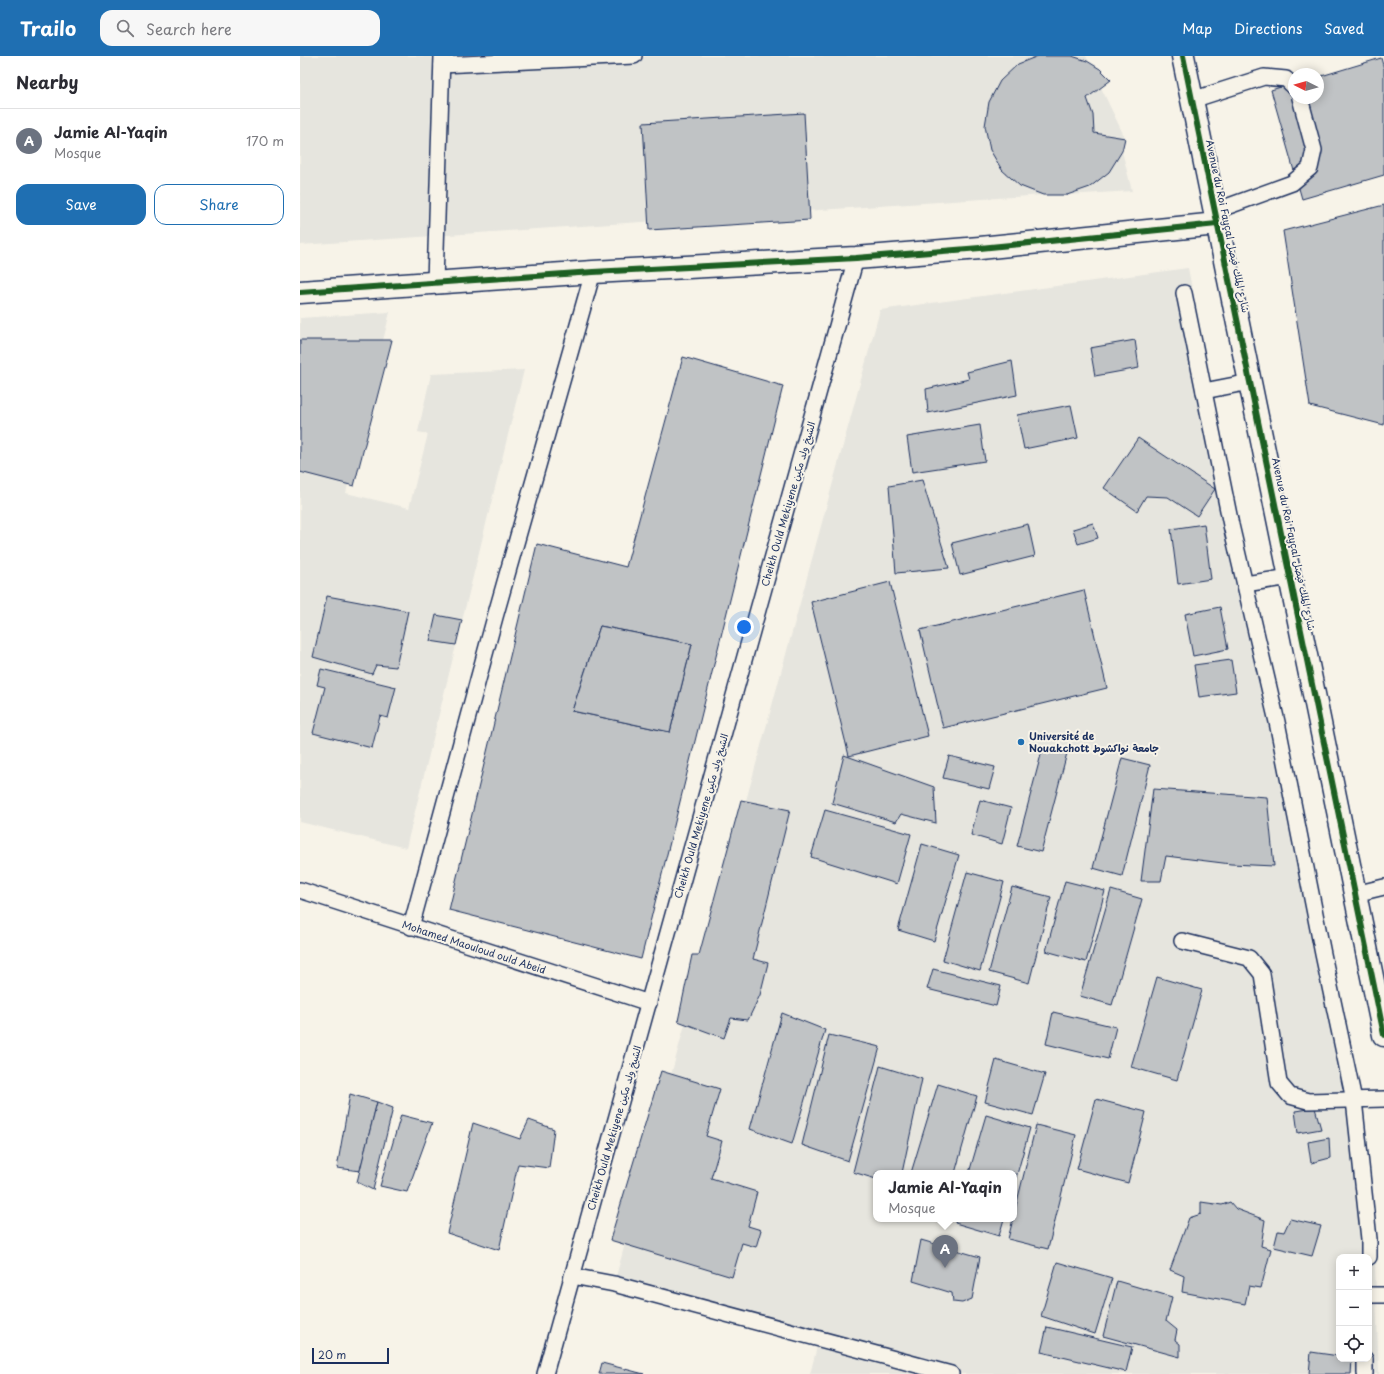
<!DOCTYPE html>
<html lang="en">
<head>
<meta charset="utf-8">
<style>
  body { margin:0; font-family:"Playpen Sans","Playpen Sans Arabic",sans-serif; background:#f7f7f7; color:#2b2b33 }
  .controls { position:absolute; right:12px; bottom:12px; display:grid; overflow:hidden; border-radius:8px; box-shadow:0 2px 10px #0003 }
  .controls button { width:36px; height:36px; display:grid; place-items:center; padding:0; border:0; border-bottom:1px solid #e1e1e2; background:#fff; color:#2b2b33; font:20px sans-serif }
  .compass { position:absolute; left:988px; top:12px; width:36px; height:36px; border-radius:50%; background:#fff; box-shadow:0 2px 10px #0003; rotate:275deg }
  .scale { position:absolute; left:12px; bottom:10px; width:77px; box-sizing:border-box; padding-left:4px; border:2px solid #1b2f5e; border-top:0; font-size:11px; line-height:14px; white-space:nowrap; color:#1b2f5e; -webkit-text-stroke:3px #f7f3e8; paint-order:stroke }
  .you { position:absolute; left:444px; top:571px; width:14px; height:14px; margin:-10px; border:3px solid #fff; border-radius:50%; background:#1a73e8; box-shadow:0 0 0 6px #1a73e833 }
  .badge { display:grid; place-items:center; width:26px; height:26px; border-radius:50%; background:#1f6fb2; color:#fff; font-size:13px; font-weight:700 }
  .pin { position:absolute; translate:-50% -33px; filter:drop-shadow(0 1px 2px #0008) }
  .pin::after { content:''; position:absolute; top:21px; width:14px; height:12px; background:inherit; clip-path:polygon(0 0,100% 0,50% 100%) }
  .popup { position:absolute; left:573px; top:1114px; width:144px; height:52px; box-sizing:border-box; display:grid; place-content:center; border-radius:8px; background:#fff; filter:drop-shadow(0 1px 3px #0005); font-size:13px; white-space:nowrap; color:#7c7c81 }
  .popup b { font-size:15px; color:#2b2b33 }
  .popup::after { content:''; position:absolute; left:50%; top:100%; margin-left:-8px; border:8px solid transparent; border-top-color:#fff }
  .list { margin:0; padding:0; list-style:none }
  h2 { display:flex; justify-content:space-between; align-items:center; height:52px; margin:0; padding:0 16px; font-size:17px }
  h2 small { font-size:13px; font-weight:400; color:#7c7c81 }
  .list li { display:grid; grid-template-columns:26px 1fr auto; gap:12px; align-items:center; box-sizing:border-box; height:64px; padding:0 16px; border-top:1px solid #e1e1e2 }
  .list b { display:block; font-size:15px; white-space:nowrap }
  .list p { margin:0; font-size:13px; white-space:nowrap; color:#7c7c81 }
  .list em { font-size:13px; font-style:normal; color:#7c7c81 }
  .actions { display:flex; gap:8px; padding:12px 16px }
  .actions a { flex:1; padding:9px 0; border:1px solid #1f6fb2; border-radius:12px; text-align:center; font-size:14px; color:#1f6fb2 }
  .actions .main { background:#1f6fb2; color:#fff }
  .icon { flex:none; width:22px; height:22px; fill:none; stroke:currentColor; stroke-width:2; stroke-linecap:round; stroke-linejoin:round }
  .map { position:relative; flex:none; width:1084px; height:1318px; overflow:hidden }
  header { display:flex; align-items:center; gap:24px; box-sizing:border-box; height:56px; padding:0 20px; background:#1f6fb2; color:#fff }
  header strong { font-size:19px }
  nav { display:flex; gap:22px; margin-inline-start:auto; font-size:14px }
  .search { width:280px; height:36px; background:#f7f7f7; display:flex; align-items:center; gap:10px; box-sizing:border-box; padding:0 14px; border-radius:12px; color:#7c7c81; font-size:15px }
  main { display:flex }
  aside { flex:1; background:#fff }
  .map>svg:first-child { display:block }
</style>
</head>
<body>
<header>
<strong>Trailo</strong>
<div class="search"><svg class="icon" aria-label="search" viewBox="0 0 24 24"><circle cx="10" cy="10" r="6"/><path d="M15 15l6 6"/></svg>Search here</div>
<nav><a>Map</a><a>Directions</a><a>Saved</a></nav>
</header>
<main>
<aside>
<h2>Nearby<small></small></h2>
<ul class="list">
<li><span class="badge" style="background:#6b7280">A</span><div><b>Jamie Al-Yaqin</b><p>Mosque</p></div><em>170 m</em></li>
</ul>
<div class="actions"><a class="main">Save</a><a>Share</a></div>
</aside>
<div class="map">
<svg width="1084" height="1318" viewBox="0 0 1084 1318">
  <rect width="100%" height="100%" fill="#f7f3e8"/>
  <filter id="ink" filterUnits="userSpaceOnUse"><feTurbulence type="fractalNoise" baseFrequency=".025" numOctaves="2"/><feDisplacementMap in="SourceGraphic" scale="8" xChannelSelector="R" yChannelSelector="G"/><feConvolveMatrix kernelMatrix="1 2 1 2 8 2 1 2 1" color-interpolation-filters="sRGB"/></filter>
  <g filter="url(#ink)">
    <g fill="#e6e5de" fill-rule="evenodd">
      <path d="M0,0H786L825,82L822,95L832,135L767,139H743L0,189Z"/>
      <path d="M888,212L1073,1158L1079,1318H510L518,1287L314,1228L580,254ZM576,1117H714V1163H576ZM1039,1201H1069V1303H1039Z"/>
      <path d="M90,256L46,437L109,452L128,378L118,376L131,318L224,314L106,792L0,766V262Z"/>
    </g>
    <g fill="#c0c3c5" stroke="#1b2f5e" fill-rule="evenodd">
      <path d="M738,0H772L787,5L800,13L811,24L787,42L793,59L794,77L825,82L822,95L809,116L790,131L767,139H743L720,130L702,114L690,94L685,70L689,46L700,25L718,8Z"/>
      <path d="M1081,2L1084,13V119L1002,143L971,34L994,27V42H1018V21Z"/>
      <path d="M504,57L510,164L349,174L343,67Z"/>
      <path d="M1084,149V369L1010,350L983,175Z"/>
      <path d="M0,284H92L54,430L0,416Z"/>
      <path d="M835,284L839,312L795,320L790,292Z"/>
      <path d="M383,301L483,330L341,903L149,854L237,488L326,511ZM300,570L392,588L370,676L272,655Z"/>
      <path d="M712,305L717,339L628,357L626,333L669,323L667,316Z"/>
      <path d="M771,349L778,382L724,393L717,359Z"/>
      <path d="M680,369L685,405L612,416L607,381Z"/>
      <path d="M838,382L915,433L897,460L868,441L846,440L837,455L804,432Z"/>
      <path d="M622,424L649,512L596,517L589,430Z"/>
      <path d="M793,467L798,482L778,488L773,473Z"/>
      <path d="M728,468L735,500L660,519L652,487Z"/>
      <path d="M904,468L911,523L878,528L871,473Z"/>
      <path d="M590,526L628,680L549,700L511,546Z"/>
      <path d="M784,534L807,632L643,672L620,574Z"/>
      <path d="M27,540L108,555L96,611L76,609L72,618L13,601Z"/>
      <path d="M920,551L928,593L893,600L885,558Z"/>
      <path d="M136,559L162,564L156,589L130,585Z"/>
      <path d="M300,570L392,588L370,676L272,655Z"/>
      <path d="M931,604L936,636L899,641L894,609Z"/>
      <path d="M21,613L96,631L88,662L80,660L72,692L13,677L25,631L17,629Z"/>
      <path d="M743,691L767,697L741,796L717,790Z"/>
      <path d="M544,699L634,731L636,767L601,758L596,766L532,747Z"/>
      <path d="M649,700L695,711L689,733L643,722Z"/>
      <path d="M822,702L850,709L822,820L793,812Z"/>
      <path d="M853,733L967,741L974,810L931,808L866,800L861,825H841Z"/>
      <path d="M441,744L490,754L453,903L468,907L460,939L448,964L431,962L424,982L378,965L392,899H399Z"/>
      <path d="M680,744L711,752L702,788L671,779Z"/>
      <path d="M525,754L611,778L597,828L511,801Z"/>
      <path d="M622,788L659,799L634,885L598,874Z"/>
      <path d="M667,816L704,826L680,915L643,904Z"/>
      <path d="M765,825L805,835L786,906L746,895Z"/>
      <path d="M712,831L751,841L729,927L689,916Z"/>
      <path d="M811,834L842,843L812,949L780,940Z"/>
      <path d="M633,913L701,930L696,950L627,933Z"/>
      <path d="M857,921L902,934L877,1024L831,1011Z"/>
      <path d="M753,956L816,971L808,1003L746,988Z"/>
      <path d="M482,957L525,974L492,1088L450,1073Z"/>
      <path d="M529,979L580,991L548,1105L502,1089Z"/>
      <path d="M696,1004L745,1018L733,1059L685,1046Z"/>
      <path d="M580,1010L622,1023L602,1117H576V1123L553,1116Z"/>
      <path d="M361,1015L420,1033L406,1080L422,1085L411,1122L457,1136L448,1170L461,1174L456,1191L442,1187L432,1221L310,1184Z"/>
      <path d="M638,1028L677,1040L655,1117H611Z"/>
      <path d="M50,1038L77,1046L60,1115L37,1112Z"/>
      <path d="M796,1043L846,1056L828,1127L777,1113Z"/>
      <path d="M77,1046L93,1052L73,1134L57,1126Z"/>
      <path d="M1015,1052L1021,1073L998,1077L995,1055Z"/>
      <path d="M101,1059L132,1067L107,1136L80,1130Z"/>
      <path d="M686,1059L730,1072L714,1129V1117H669Z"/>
      <path d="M229,1064L254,1073L249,1112L218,1108L199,1194L147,1177L173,1067L220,1083Z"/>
      <path d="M736,1069L776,1079L748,1193L708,1183L713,1163H714V1158Z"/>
      <path d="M1029,1082L1030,1102L1011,1107L1008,1086Z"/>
      <path d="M901,1146L922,1149L930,1146L936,1153L965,1164L961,1190L971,1193L961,1232L949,1230L945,1248L882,1236L884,1220L870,1214L889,1162L901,1158Z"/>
      <path d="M656,1163H704L699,1180L655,1167Z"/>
      <path d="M990,1163L1021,1170L1012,1200L974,1191L978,1175L984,1176Z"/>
      <path d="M621,1184L680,1201L672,1243L662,1247L653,1246L652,1237L613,1225Z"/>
      <path d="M757,1206L812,1222L795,1278L741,1260Z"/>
      <path d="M817,1225L872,1241L866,1265L877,1274L875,1284L880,1288V1301L803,1280Z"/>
      <path d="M747,1271L832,1291L826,1316L741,1296Z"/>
      <path d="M1011,1296L1039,1300V1303H1052L1051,1318H1009Z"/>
      <path d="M302,1307L344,1318H299Z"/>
    </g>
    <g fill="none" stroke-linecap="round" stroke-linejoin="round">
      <g stroke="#1b2f5e" stroke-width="18">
        <g id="service">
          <path d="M142,9L334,0"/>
          <path d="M892,44L964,21L986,23L994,31"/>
          <path d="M915,155L992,127L1010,112L1014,94L1000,42"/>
          <path d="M135,226L142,0"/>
          <path d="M884,237L931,469L977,666L1023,898L1054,1044L1069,1183V1201"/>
          <path d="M904,335L950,326"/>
          <path d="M945,528L990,521"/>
          <path d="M0,834L349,947"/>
          <path d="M1055,838L1084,831"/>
          <path d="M111,871L195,561L293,216"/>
          <path d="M882,885L949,902L962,918L979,1027L990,1040L1008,1045L1084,1043"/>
          <path d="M272,1220L314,1228L651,1318"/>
          <path d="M1069,1239H1084"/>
          <path d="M245,1318L556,202"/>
          <path d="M1065,1318V1303"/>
        </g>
      </g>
      <g stroke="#1b2f5e" stroke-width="25">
        <path id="minor" d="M0,236L293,216L556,202L680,192L917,168"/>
      </g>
      <g stroke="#1b2f5e" stroke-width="25">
        <path id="tertiary" d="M883,0L1084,979"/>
      </g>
      <use href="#service" stroke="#f7f3e8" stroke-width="15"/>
      <use href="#minor" stroke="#f7f3e8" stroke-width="22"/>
      <use href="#tertiary" stroke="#f7f3e8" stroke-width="22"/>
      <g stroke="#f7f3e8" stroke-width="8">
        <g id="cycleway">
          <path d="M883,0L1084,979"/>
          <path d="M0,236L293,216L556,202L680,192L917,168"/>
        </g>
      </g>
      <use href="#cycleway" stroke="#1b5e20" stroke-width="6"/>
    </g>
  </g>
  <circle fill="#1f6fb2" stroke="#f7f3e8" stroke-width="1.5" cx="721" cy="686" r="4"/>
  <g text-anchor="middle" stroke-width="4" stroke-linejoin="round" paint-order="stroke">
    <g font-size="10" fill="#1b2f5e" stroke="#f7f3e8">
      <text transform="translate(928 170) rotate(78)" y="4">Avenue du Roi Fayçal شارع الملك فيصل</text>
      <text transform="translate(488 448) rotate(-74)" y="4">Cheikh Ould Mekiyene الشيخ ولد مكين</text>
      <text transform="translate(994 488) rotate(78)" y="4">Avenue du Roi Fayçal شارع الملك فيصل</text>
      <text transform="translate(401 760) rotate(-74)" y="4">Cheikh Ould Mekiyene الشيخ ولد مكين</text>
      <text transform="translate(174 891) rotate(18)" y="4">Mohamed Maouloud ould Abeid</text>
      <text transform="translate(314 1072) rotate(-74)" y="4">Cheikh Ould Mekiyene الشيخ ولد مكين</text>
    </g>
    <g font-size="10" font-weight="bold" fill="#1b2f5e" stroke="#f7f3e8" text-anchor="start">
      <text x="729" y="684">Université de<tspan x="729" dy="12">Nouakchott جامعة نواكشوط</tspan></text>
    </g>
  </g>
</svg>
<div class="controls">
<button>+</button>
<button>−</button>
<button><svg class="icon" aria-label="locate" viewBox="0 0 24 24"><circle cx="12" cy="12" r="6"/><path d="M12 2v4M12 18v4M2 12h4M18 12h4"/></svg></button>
</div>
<svg class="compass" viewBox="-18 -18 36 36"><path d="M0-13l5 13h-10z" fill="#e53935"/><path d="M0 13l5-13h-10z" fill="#7c7c81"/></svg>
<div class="scale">20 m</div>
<div class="you"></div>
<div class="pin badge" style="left:645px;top:1212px;background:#6b7280">A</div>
<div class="popup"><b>Jamie Al-Yaqin</b>Mosque</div>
</div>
</main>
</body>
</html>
